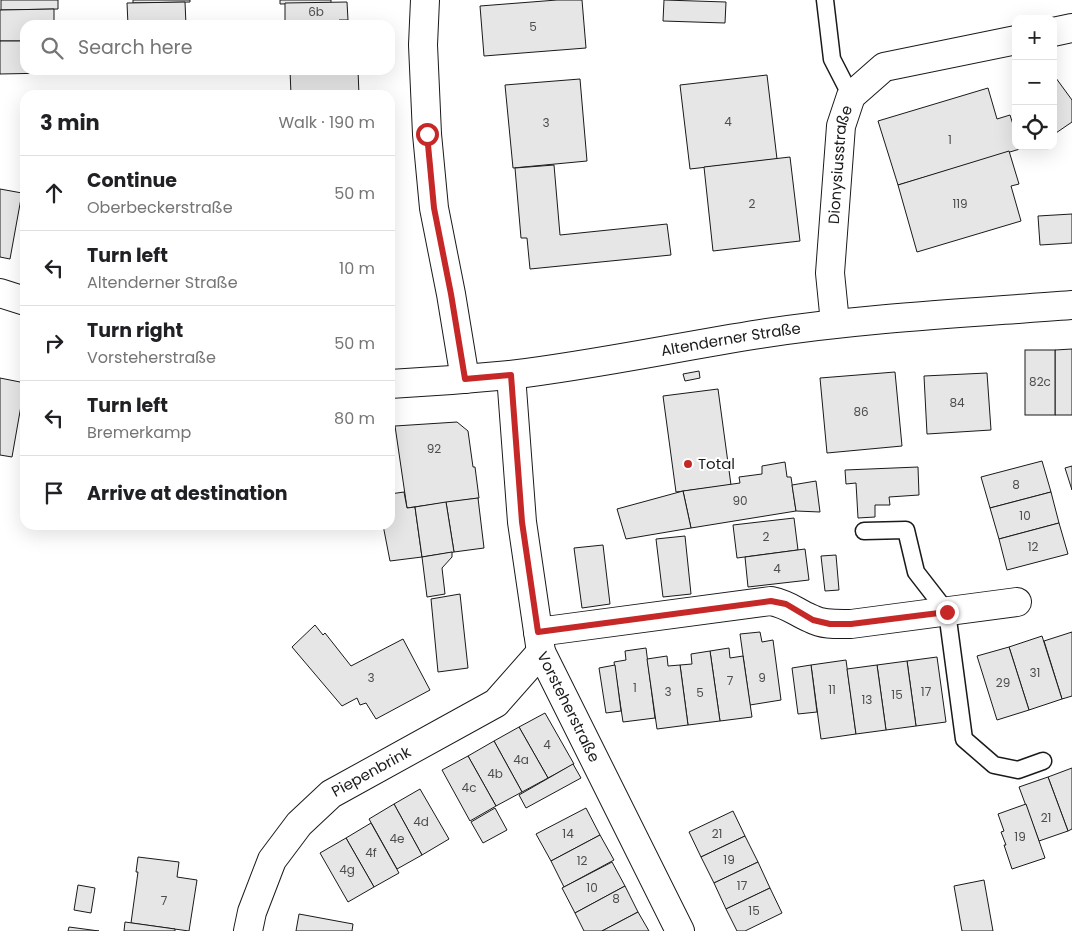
<!DOCTYPE html>
<html lang="en">
<head>
<meta charset="utf-8">
<style>
  body { margin:0; font-family:Poppins,sans-serif; background:#f2f2f2; color:#202124 }
  .controls { position:absolute; right:15px; top:15px; display:grid; overflow:hidden; border-radius:10px; box-shadow:0 5px 20px #0002 }
  .controls button { width:45px; height:45px; display:grid; place-items:center; padding:0; border:0; border-bottom:1px solid #e0e0e0; background:#fff; color:#202124; font:25px sans-serif }
  .stop { position:absolute; width:15px; height:15px; margin:-11px; border:4px solid #c62828; border-radius:50%; background:#fff }
  .stop.end { background:#c62828; border-color:#fff; box-shadow:0 1px 5px #0008 }
  .list { margin:0; padding:0; list-style:none }
  h2 { display:flex; justify-content:space-between; align-items:center; height:65px; margin:0; padding:0 20px; font-size:21px }
  h2 small { font-size:16px; font-weight:400; color:#757577 }
  .list li { display:grid; grid-template-columns:32px 1fr auto; gap:15px; align-items:center; box-sizing:border-box; height:75px; padding:0 20px; border-top:1px solid #e0e0e0 }
  .list b { display:block; font-size:19px; white-space:nowrap }
  .list p { margin:0; font-size:16px; white-space:nowrap; color:#757577 }
  .list em { font-size:16px; font-style:normal; color:#757577 }
  .icon { flex:none; width:28px; height:28px; fill:none; stroke:currentColor; stroke-width:2; stroke-linecap:round; stroke-linejoin:round }
  .map { position:relative; flex:none; width:1072px; height:931px; overflow:hidden }
  .search { position:absolute; background:#fff; box-shadow:0 5px 20px #0002; left:20px; top:20px; width:375px; height:55px; display:flex; align-items:center; gap:12px; box-sizing:border-box; padding:0 18px; border-radius:15px; color:#757577; font-size:19px }
  .panel { position:absolute; background:#fff; box-shadow:0 5px 20px #0002; left:20px; top:90px; width:375px; height:440px; border-radius:15px }
  .map>svg:first-child { display:block }
</style>
</head>
<body>
<div class="map">
<svg width="1072" height="931" viewBox="0 0 1072 931">
  <rect width="100%" height="100%" fill="#fff"/>
  <g fill="#e6e6e6" stroke="#1a1a1a">
    <path d="M1,0H58V9L1,10Z"/>
    <path d="M133,0H190V2L133,3Z"/>
    <path d="M280,0H331V3L280,4Z"/>
    <path d="M557,0H582L586,48L484,56L480,6Z"/>
    <path d="M664,0L726,2L725,23L663,21Z"/>
    <path d="M185,2L186,25H128L127,3Z"/>
    <path d="M347,2L348,20H339V25H287V21H285V3Z"/>
    <path d="M54,9V25H25V41H0V10Z"/>
    <path d="M0,41H25V70H50V73L0,74Z"/>
    <path d="M290,70H358L359,95H291Z"/>
    <path d="M1053,74L1072,100V122L1053,135Z"/>
    <path d="M767,75L777,159L690,169L680,85Z"/>
    <path d="M580,79L587,161L513,168L505,85Z"/>
    <path d="M988,88L997,119L1010,115L1016,134V146H1019L1020,149L898,185L878,121Z"/>
    <path d="M1009,151L1019,184L1011,186L1021,221L917,252L898,185Z"/>
    <path d="M790,157L800,241L713,251L704,167Z"/>
    <path d="M554,165L560,235L667,224L671,255L530,269L527,238H521L515,168Z"/>
    <path d="M0,189L22,193L10,259L0,257Z"/>
    <path d="M1072,214V243L1040,245L1038,216Z"/>
    <path d="M1072,349V415H1055V350Z"/>
    <rect x="1025" y="350" width="30" height="65"/>
    <path d="M699,371L700,378L685,381L683,374Z"/>
    <path d="M895,372L902,446L827,453L820,378Z"/>
    <path d="M987,373L991,430L927,434L924,376Z"/>
    <path d="M0,378L25,383L12,457L0,455Z"/>
    <path d="M718,389L731,485L676,492L663,396Z"/>
    <path d="M457,422L468,431L473,467H475L479,498L407,508L395,426Z"/>
    <path d="M1042,461L1051,492L990,508L981,477Z"/>
    <path d="M785,462L787,477H791L796,511L691,528L683,491L740,483L739,477L762,474V466Z"/>
    <path d="M1072,466V490L1065,468Z"/>
    <path d="M918,467L919,495L889,497L890,505H875V517L858,518L856,483L846,484L845,470Z"/>
    <path d="M816,481L820,512L796,511L792,485Z"/>
    <path d="M683,491L691,528L626,539L617,509Z"/>
    <path d="M404,492L407,508L415,507L422,557L390,561L383,525H390V494Z"/>
    <path d="M1051,492L1059,523L999,539L990,508Z"/>
    <path d="M478,498L484,548L454,552L446,502Z"/>
    <path d="M446,502L454,552L422,557L415,507Z"/>
    <path d="M794,518L798,550L737,558L733,525Z"/>
    <path d="M1059,523L1068,554L1007,570L999,539Z"/>
    <path d="M685,536L691,594L663,597L656,539Z"/>
    <path d="M603,545L610,604L582,608L574,548Z"/>
    <path d="M805,549L809,580L748,587L745,557Z"/>
    <path d="M452,552V557L442,568L445,594L427,597L422,557Z"/>
    <path d="M836,555L839,590L825,591L821,556Z"/>
    <path d="M460,594L468,668L438,672L431,599Z"/>
    <path d="M315,625L323,635L325,633L351,666L403,639L430,690L376,719L366,703L360,705L357,698L342,706L292,647Z"/>
    <path d="M760,632L762,642L773,640L781,700L750,705L740,634Z"/>
    <path d="M1072,632V696L1062,699L1044,641Z"/>
    <path d="M1042,636L1062,699L1029,710L1009,647Z"/>
    <path d="M1009,647L1029,710L997,720L977,656Z"/>
    <path d="M646,648L655,718L623,722L614,662L626,660L625,651Z"/>
    <path d="M729,648L730,658L743,656L752,717L720,721L710,651Z"/>
    <path d="M710,651L720,721L688,725L680,665L692,664L691,654Z"/>
    <path d="M667,656L668,666L680,665L688,725L657,729L647,659Z"/>
    <path d="M937,657L946,722L916,726L907,661Z"/>
    <path d="M846,660L856,734L821,739L811,665Z"/>
    <path d="M907,661L916,726L886,730L877,665Z"/>
    <path d="M615,665L621,711L606,713L599,668Z"/>
    <path d="M811,665L817,712L798,714L792,668Z"/>
    <path d="M877,665L886,730L856,734L847,669Z"/>
    <path d="M545,713L574,764L548,778L519,727Z"/>
    <path d="M519,727L548,778L522,792L494,741Z"/>
    <path d="M494,741L522,792L496,806L468,756Z"/>
    <path d="M468,756L496,806L470,821L442,770Z"/>
    <path d="M573,764L581,778L526,808L519,795Z"/>
    <path d="M1072,768V829L1068,831L1048,777Z"/>
    <path d="M1048,777L1068,831L1039,841L1019,787Z"/>
    <path d="M420,789L449,839L422,855L394,804Z"/>
    <path d="M394,804L422,855L397,869L369,819Z"/>
    <path d="M1026,804L1045,858L1012,869L1004,845H1006L1001,832L1004,831L998,814Z"/>
    <path d="M495,808L507,830L483,843L471,822Z"/>
    <path d="M586,808L600,835L551,861L536,834Z"/>
    <path d="M733,811L745,836L701,857L689,832Z"/>
    <path d="M371,823L399,873L374,887L346,838Z"/>
    <path d="M600,835L614,860L564,887L551,861Z"/>
    <path d="M745,836L758,862L714,883L701,857Z"/>
    <path d="M346,838L374,887L348,902L320,853Z"/>
    <path d="M138,857L179,862L177,877L197,880L189,931L131,923L138,872H136Z"/>
    <path d="M612,862L625,886L575,913L562,888Z"/>
    <path d="M758,862L770,888L726,909L714,883Z"/>
    <path d="M984,880L993,931H962L954,886Z"/>
    <path d="M78,885L95,888L91,913L74,910Z"/>
    <path d="M625,886L638,912L602,931H584L575,913Z"/>
    <path d="M770,888L782,913L745,931H737L726,909Z"/>
    <path d="M638,912L649,931H602Z"/>
    <path d="M299,914L353,924L352,931H296Z"/>
    <path d="M125,922L175,929V931H124Z"/>
    <path d="M69,927L99,931H68Z"/>
  </g>
  <g fill="none" stroke-linecap="round" stroke-linejoin="round">
    <g stroke="#1a1a1a" stroke-width="19">
      <g id="service">
        <path d="M825,0L832,59L851,96"/>
        <path d="M864,531L906,530L916,572L947,612L964,739L994,765L1018,770L1043,761"/>
      </g>
    </g>
    <g stroke="#1a1a1a" stroke-width="30">
      <g id="minor">
        <path d="M425,0L423,45L427,134L434,208L451,294L465,379"/>
        <path d="M1053,32L1072,28"/>
        <path id="s1" d="M835,323L830,273L841,126L851,96L884,67L1016,40"/>
        <path id="s2" d="M511,375L522,522L541,652L680,931"/>
        <path d="M538,632L771,601C790,605 795,612 812,619C823,625 838,624 851,624L1017,602"/>
        <path id="s3" d="M248,931L252,912L272,860L299,824L331,794L496,703L541,652"/>
      </g>
    </g>
    <g stroke="#1a1a1a" stroke-width="30">
      <g id="secondary">
        <path d="M0,293L25,301"/>
        <path id="s4" d="M390,384C430,382 470,379 510,375C594,365 677,347 760,334C863,318 968,313 1072,305"/>
      </g>
    </g>
    <use href="#service" stroke="#fff" stroke-width="16"/>
    <use href="#minor" stroke="#fff" stroke-width="28"/>
    <use href="#secondary" stroke="#fff" stroke-width="28"/>
  </g>
  <g fill="none" stroke-linecap="round" stroke-linejoin="round">
    <path stroke="#c62828" stroke-width="6" d="M427,134L434,208L451,294L465,379L511,375L522,522L538,632L771,601L786,604L813,620L830,624H851L947,612"/>
  </g>
  <circle fill="#c62828" stroke="#fff" stroke-width="2" cx="688" cy="464" r="5"/>
  <g text-anchor="middle" stroke-width="4" stroke-linejoin="round" paint-order="stroke">
    <g font-size="12" fill="#4d4d4d">
      <text x="316" y="16">6b</text>
      <text x="533" y="31">5</text>
      <text x="728" y="126">4</text>
      <text x="546" y="127">3</text>
      <text x="950" y="144">1</text>
      <text x="752" y="208">2</text>
      <text x="960" y="208">119</text>
      <text x="1040" y="386">82c</text>
      <text x="957" y="407">84</text>
      <text x="861" y="416">86</text>
      <text x="434" y="453">92</text>
      <text x="1016" y="489">8</text>
      <text x="740" y="505">90</text>
      <text x="1025" y="520">10</text>
      <text x="766" y="541">2</text>
      <text x="1033" y="551">12</text>
      <text x="777" y="573">4</text>
      <text x="1035" y="677">31</text>
      <text x="371" y="682">3</text>
      <text x="762" y="682">9</text>
      <text x="730" y="685">7</text>
      <text x="1003" y="687">29</text>
      <text x="635" y="692">1</text>
      <text x="832" y="694">11</text>
      <text x="668" y="696">3</text>
      <text x="926" y="696">17</text>
      <text x="700" y="697">5</text>
      <text x="897" y="699">15</text>
      <text x="867" y="704">13</text>
      <text x="547" y="749">4</text>
      <text x="521" y="764">4a</text>
      <text x="495" y="778">4b</text>
      <text x="469" y="792">4c</text>
      <text x="1046" y="822">21</text>
      <text x="421" y="826">4d</text>
      <text x="568" y="838">14</text>
      <text x="717" y="838">21</text>
      <text x="1020" y="841">19</text>
      <text x="397" y="843">4e</text>
      <text x="371" y="857">4f</text>
      <text x="729" y="864">19</text>
      <text x="582" y="865">12</text>
      <text x="347" y="874">4g</text>
      <text x="742" y="890">17</text>
      <text x="592" y="892">10</text>
      <text x="616" y="903">8</text>
      <text x="164" y="905">7</text>
      <text x="754" y="915">15</text>
    </g>
    <g font-size="15" fill="#1a1a1a" stroke="#fff">
      <text dy="5" stroke="none"><textPath href="#s1" startOffset="159">Dionysiusstraße</textPath></text>
      <text dy="5" stroke="none"><textPath href="#s4" startOffset="344">Altenderner Straße</textPath></text>
      <text dy="5" stroke="none"><textPath href="#s2" startOffset="340">Vorsteherstraße</textPath></text>
      <text dy="5" stroke="none"><textPath href="#s3" startOffset="210">Piepenbrink</textPath></text>
    </g>
    <g font-size="15" fill="#1a1a1a" stroke="#fff" text-anchor="start">
      <text x="698" y="469">Total</text>
    </g>
  </g>
</svg>
<div class="controls">
<button>+</button>
<button>−</button>
<button><svg class="icon" aria-label="locate" viewBox="0 0 24 24"><circle cx="12" cy="12" r="6"/><path d="M12 2v4M12 18v4M2 12h4M18 12h4"/></svg></button>
</div>
<div class="stop" style="left:427px;top:134px"></div>
<div class="stop end" style="left:947px;top:612px"></div>
<div class="search"><svg class="icon" aria-label="search" viewBox="0 0 24 24"><circle cx="10" cy="10" r="6"/><path d="M15 15l6 6"/></svg>Search here</div>
<section class="panel">
<h2>3 min<small>Walk · 190 m</small></h2>
<ul class="list">
<li><svg class="icon" aria-label="ahead" viewBox="0 0 24 24"><path d="M12 20V5M6 11l6-6 6 6"/></svg><div><b>Continue</b><p>Oberbeckerstraße</p></div><em>50 m</em></li>
<li><svg class="icon" aria-label="left" viewBox="0 0 24 24"><path d="M17 20v-9H6M10 6l-5 5 5 5"/></svg><div><b>Turn left</b><p>Altenderner Straße</p></div><em>10 m</em></li>
<li><svg class="icon" aria-label="right" viewBox="0 0 24 24"><path d="M7 20v-9h11M14 6l5 5-5 5"/></svg><div><b>Turn right</b><p>Vorsteherstraße</p></div><em>50 m</em></li>
<li><svg class="icon" aria-label="left" viewBox="0 0 24 24"><path d="M17 20v-9H6M10 6l-5 5 5 5"/></svg><div><b>Turn left</b><p>Bremerkamp</p></div><em>80 m</em></li>
<li><svg class="icon" aria-label="arrive" viewBox="0 0 24 24"><path d="M6 21V4h12l-3 4 3 4H6"/></svg><div><b>Arrive at destination</b></div></li>
</ul>
</section>
</div>
</body>
</html>
